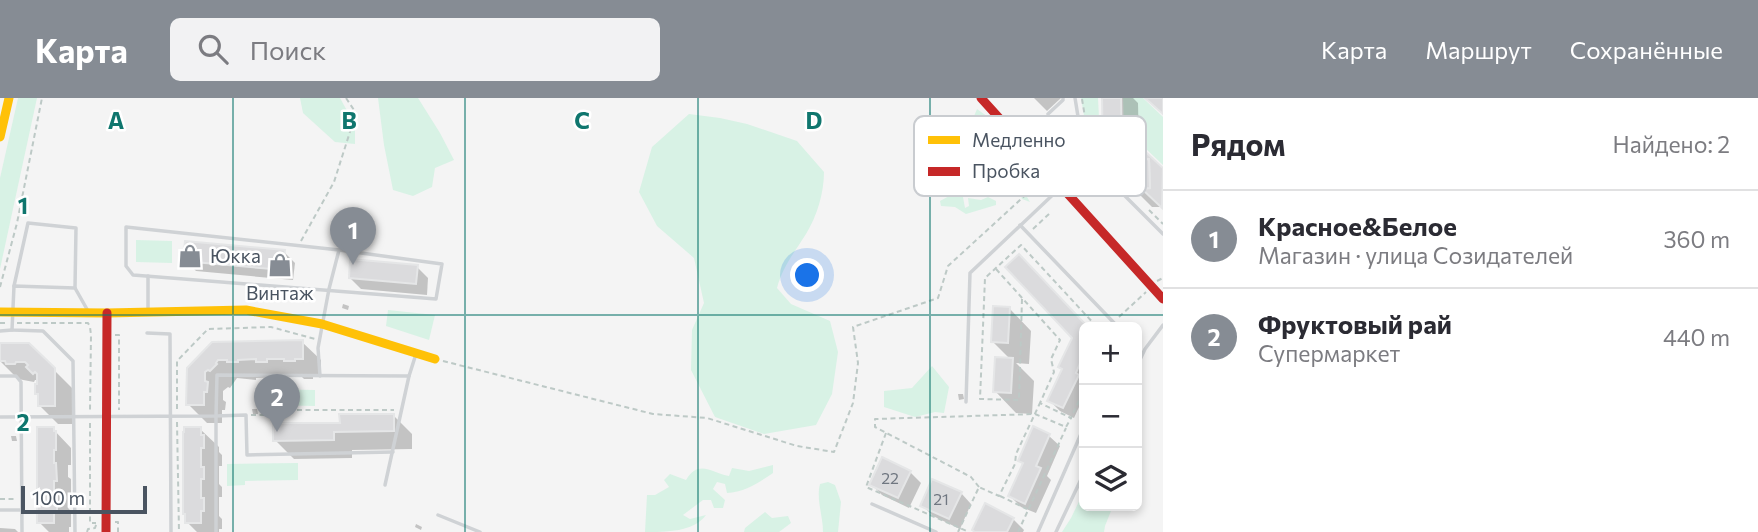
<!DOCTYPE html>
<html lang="ru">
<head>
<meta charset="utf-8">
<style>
  body { margin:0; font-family:Commissioner,sans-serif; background:#f2f2f3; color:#2b2b33 }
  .controls { position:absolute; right:21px; bottom:21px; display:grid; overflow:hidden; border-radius:10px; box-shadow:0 4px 10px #0003 }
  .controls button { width:63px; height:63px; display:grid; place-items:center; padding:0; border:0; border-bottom:2px solid #e1e1e2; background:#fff; color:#2b2b33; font:35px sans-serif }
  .scale { position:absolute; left:21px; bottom:18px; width:126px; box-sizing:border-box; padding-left:7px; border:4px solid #4a5461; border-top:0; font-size:19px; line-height:24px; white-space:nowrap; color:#4a5461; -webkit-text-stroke:5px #fff; paint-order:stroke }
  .you { position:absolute; left:808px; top:178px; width:24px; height:24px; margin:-18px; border:5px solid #fff; border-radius:50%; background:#1a73e8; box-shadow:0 0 0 10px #1a73e833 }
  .badge { display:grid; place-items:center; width:46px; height:46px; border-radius:50%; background:#868c94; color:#fff; font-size:23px; font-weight:700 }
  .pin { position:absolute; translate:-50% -58px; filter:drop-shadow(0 2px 4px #0008) }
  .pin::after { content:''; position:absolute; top:37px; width:24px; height:21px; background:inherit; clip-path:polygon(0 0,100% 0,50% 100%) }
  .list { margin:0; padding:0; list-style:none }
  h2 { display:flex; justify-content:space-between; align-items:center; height:91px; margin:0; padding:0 28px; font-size:30px }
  h2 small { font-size:23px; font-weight:400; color:#7c7c81 }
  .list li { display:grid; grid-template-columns:46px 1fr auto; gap:21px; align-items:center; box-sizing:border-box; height:98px; padding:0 28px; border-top:2px solid #e1e1e2 }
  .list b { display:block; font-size:26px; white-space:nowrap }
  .list p { margin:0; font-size:23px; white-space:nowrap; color:#7c7c81 }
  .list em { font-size:23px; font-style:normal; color:#7c7c81 }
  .icon { flex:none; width:38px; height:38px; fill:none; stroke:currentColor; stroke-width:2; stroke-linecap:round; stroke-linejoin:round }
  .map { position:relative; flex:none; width:1163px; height:434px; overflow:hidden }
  header { display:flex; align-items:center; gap:42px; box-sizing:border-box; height:98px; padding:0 35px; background:#868c94; color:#fff }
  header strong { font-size:33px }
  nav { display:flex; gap:38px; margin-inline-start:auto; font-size:24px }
  .search { width:490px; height:63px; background:#f2f2f3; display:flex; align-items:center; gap:18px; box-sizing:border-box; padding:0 24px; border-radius:10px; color:#7c7c81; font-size:26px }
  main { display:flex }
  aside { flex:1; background:#fff }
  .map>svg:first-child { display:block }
</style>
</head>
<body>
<header>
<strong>Карта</strong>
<div class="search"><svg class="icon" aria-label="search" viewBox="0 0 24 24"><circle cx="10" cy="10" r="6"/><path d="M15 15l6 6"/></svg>Поиск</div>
<nav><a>Карта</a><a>Маршрут</a><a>Сохранённые</a></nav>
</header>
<main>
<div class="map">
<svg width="1163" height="434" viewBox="0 0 1163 434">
  <rect width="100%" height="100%" fill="#f4f4f4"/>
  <g fill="#d8f2e5">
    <path d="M18,0H37L0,171V80Z"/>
    <path d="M300,0H340L355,27V46L335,44L303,15Z"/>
    <path d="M378,0H418L440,35L454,62L435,70L432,89L413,98L393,92L384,47Z"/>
    <path d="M1081,0H1098L1101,58H1091Z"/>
    <path d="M1123,0H1143L1163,19V67L1124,30Z"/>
    <path d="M977,11L995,24L992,28H988L991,35L1002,41L1006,40L1010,43L1014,55L1034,71L1030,73L1023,70L1019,63L1010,60L1004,55L1000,56L990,46L991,42L994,40L974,27L972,23Z"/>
    <path d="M689,16L720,20L747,26L797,43L824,74C824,95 817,118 806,136C794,155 783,168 777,190L791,206L830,223L838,254L832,296L816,327L764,336L715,319L691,272L692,232L704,205L694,160L657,128L639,94L652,49Z"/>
    <path d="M979,55H988L1002,70L999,60L1018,72L1015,75L1008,74L1009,78L1025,82L1028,86L1027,99L1030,104L1022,101L1017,85L1010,94L1005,93L999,78L986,66Z"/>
    <path d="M951,97L963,99L965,110L969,108L968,100L981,102L988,99L996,103V107L966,116L955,109L941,108L940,103Z"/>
    <path d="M136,142L172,143V165L136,164Z"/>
    <path d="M388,212L435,217L429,242L386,228Z"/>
    <path d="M932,268L949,289L944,315L935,314L915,319L884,309V293L912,290Z"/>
    <path d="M265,291L315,292V308L265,307Z"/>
    <path d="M298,365V382L245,383V387L227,388V366Z"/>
    <path d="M773,367V375C758,385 745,394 727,395L725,386L717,384L713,391L725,402L723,410H714L711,402H703L683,417L690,421L706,417C694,434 666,434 645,434L647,397H655L669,389L664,382L670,376L686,382C699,360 713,376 729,378L732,370L749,373Z"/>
    <path d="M828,384L835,387L841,404L838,434H823C823,418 816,401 820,386Z"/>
    <path d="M1084,393V408H1113L1105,428L1104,434H1062L1071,420Z"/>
    <path d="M765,414L772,420L788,418L791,425L779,434H744L745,430Z"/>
  </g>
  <g fill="#0003">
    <path d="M1034,0H1061L1047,13Z"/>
    <path d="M1104,0H1133L1138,5L1139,50L1163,72V109H1152L1133,90V80L1130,78H1123L1105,59Z"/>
    <path d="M284,154L295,165L293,182L196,173L185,162Z"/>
    <path d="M1019,159L1086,229H1084V298L1074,320L1060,313L1049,302L1064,272L1074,240Z"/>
    <path d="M417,169L428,180L427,197L361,191L350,180Z"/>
    <path d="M343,206L349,208L348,212L342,210Z"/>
    <path d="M1010,211L1031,233L1029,266L1016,265L1034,283L1032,316L1016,315L995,293L1010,261L992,243Z"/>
    <path d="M302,244L321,262V279H313V281H304L302,279H285V282H276L273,279L256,280V282L237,280L230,290L228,289L223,293V302L226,304L225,312H222V325H207L188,306L212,246Z"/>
    <path d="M0,247H29L73,291V326H58L40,308L39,298L37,296L39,282H35L34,284L18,281L0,263Z"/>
    <path d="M958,296H963L964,301L959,302Z"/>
    <path d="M252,311H257L258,316H253Z"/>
    <path d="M393,317L412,336V351L352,352V360L294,361L275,342L341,327Z"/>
    <path d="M53,331L71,350V367H68V379L71,381V398H68V410L71,413V429H69V434H49L39,424Z"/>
    <path d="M200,331L219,349V354L222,357V368H219V386L222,389V399H219V418L222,421V431H219V434H197L187,424V418L184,416Z"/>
    <path d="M1034,331L1049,338L1060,348L1047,378L1051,382L1036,415L1021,409L1010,398L1024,367L1020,363Z"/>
    <path d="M11,338H16L17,343H12Z"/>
    <path d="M910,374L921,385L909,410L882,397L871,386Z"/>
    <path d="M961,395L971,406L960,431L933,418L922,407Z"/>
    <path d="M1013,421L1024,432L1023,434H976Z"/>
    <path d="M416,426L422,429L421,432L415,429Z"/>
    <path d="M0,430L15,431L18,434H0Z"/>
  </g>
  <g fill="#dbdbdd" stroke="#e5e6e7" stroke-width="2">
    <path d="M1102,0H1121L1122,59L1103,60Z"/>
    <path d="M1145,0H1163V16Z"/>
    <path d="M1121,31L1163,70L1162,110L1142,91L1150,90L1149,61L1130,62L1131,81L1108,60L1122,59Z"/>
    <path d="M1149,61L1150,90L1131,91L1130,62Z"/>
    <path d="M185,143L285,152L283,172L183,163Z"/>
    <path d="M1019,156L1088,229H1084V256L1076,275L1079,277L1063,310L1047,303L1062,271L1058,269L1072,240L1005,169Z"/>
    <path d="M350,161L418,167L416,186L349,180Z"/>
    <path d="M993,208L1010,209L1008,245L991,244Z"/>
    <path d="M303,242V261H295V263H284V261H267V264H256V261L238,262V264H227V262H218L216,265L217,266L210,273L208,272L205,274V283L208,284L207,294H204V307H186L187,270L212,244Z"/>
    <path d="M0,245H29L55,270V308H38V296H35V286H37V276L35,274L33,276L26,269L28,267L25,264H16L15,266H6L5,263H0Z"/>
    <path d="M995,259L1013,260L1011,295L993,294Z"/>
    <path d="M339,316H394V333L334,334V342L273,343V325H340Z"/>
    <path d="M1033,328L1050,336L1036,368L1041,370L1025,406L1008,398L1023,365L1018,363Z"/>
    <path d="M37,329H54V333H56V352H54V365H56L57,383H54V396H57V415H54V425H37Z"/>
    <path d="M184,329H201V337H204V350H201V369H204V381H201V400H204V413H201V425H185V416H183V334H184Z"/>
    <path d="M882,359L911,373L898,400L869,387Z"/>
    <path d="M932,381L962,394L949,421L920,408Z"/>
    <path d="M985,405L1014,420L1007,434H975L972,432Z"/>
  </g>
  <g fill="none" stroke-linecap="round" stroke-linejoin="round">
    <g stroke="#bdc9c6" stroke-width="2" stroke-dasharray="5 3.5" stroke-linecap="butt">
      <path d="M1082,1L1089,43"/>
      <path d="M1149,112L1163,126"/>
      <path d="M1033,131L1050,115"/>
      <path d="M301,143L334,84L356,15L346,0"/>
      <path d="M996,171L1060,242L1051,261L1054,274L1040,305L1071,320L1084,292"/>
      <path d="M1157,183L1163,180"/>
      <path d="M0,189L17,125L42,0"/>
      <path d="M1022,201L1019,302L980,301L985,180L1021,147L1097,229"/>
      <path d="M1119,219L1146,194"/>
      <path d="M0,225H8"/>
      <path d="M17,225H88L90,229L91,237L90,312"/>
      <path d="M115,237H119V312"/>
      <path d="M443,263L653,316L707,320L797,348L834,354L853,305L858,265L853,229L938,200L948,168L1032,91L1041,89"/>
      <path d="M177,311V263L208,231L271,229L315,241"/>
      <path d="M251,317H264V312H394"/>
      <path d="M177,324L179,434"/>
      <path d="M90,325V425H96"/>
      <path d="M886,335L866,389L969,434"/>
      <path d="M979,389L971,379L875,329V321L1035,316L1066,329L1071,320"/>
      <path d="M1000,398L1027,411"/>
      <path d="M0,401H16"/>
      <path d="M115,424H118V434"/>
      <path d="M87,434L88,431L95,430L97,424"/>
      <path d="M958,434L979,389L999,398L1015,366L1016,356L1040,305"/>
      <path d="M1018,434L1066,330"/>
    </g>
    <g stroke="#cfd2d5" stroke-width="3.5">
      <path d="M1075,0L1082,43L1087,60L1163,136"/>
      <path d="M1048,16L1063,2V0"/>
      <path d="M1020,127L1118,229"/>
      <path d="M126,129L339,152L442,166L436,201L133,177L126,168Z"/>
      <path d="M148,178V214"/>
      <path d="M14,188L28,125L76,130L75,190"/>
      <path d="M0,233L12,232"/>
      <path d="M147,235L170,236L171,434"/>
      <path d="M1137,268L1145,251L1163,227"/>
      <path d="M0,278H16L21,284L22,434"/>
      <path d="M320,278L318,250L329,191L339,152"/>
      <path d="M966,304L970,175L1060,90"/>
      <path d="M0,319L216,318L217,277L409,278"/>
      <path d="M385,387L409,278L416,256"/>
      <path d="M872,406L936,434"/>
      <path d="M0,412H22"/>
      <path d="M438,417L480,434"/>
      <path d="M75,434L73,263L43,233L12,232L14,188L75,190L88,213"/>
      <path d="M216,434V318L246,317L247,357L393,354"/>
      <path d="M1038,434L1084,329"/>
      <path d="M1056,434L1084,375"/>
    </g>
    <g stroke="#ffc107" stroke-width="9">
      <path d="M0,39L9,0"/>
      <path d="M0,214L107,215L246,212L322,226L435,261"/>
    </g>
    <g stroke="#c62828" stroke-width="9">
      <path d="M981,0L1163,201"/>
      <path d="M106,434L107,215"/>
    </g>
  </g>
  <path fill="none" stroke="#0f766e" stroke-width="2" stroke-opacity="0.55" d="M233,0V434M465,0V434M698,0V434M930,0V434M0,217H1163"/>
  <defs>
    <g id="shop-bare" transform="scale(1.89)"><path d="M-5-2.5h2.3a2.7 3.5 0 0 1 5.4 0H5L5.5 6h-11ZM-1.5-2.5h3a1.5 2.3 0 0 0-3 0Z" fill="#868c94" stroke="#fff" stroke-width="2.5" paint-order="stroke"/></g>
  </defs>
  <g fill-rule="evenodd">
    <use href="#shop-bare" x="190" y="158"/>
    <use href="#shop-bare" x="280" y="167"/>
  </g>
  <g text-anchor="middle" stroke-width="5" stroke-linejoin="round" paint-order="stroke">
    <g font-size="16" fill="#707781">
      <text x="890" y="386">22</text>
      <text x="941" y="407">21</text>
    </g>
    <g font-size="19" fill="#4a5461" stroke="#fff" text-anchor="start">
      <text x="210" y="165">Юкка</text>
      <text x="280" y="202" text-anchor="middle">Винтаж</text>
    </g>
  </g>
  <rect x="914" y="18" width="232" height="80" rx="10" fill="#fff" stroke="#c9ccd0" stroke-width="2"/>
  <rect x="928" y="38" width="32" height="8" fill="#ffc107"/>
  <rect x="928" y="69" width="32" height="9" fill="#c62828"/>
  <g font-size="19" fill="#4a5461">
    <text x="972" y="49">Медленно</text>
    <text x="972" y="80">Пробка</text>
  </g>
  <g font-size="23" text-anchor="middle" font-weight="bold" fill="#0f766e" stroke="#fff" stroke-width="5" stroke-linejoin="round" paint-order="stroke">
    <text x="116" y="31">A</text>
    <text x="349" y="31">B</text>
    <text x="582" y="31">C</text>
    <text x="814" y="31">D</text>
    <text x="23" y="116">1</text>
    <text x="23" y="333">2</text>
  </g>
</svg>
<div class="controls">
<button>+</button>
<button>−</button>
<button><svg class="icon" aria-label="layers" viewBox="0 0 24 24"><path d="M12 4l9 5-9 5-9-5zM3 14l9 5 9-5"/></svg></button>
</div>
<div class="scale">100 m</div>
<div class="you"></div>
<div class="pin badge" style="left:353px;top:167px">1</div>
<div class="pin badge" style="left:277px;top:334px">2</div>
</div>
<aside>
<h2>Рядом<small>Найдено: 2</small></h2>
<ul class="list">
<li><span class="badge">1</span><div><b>Красное&amp;Белое</b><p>Магазин · улица Созидателей</p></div><em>360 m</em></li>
<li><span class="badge">2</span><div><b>Фруктовый рай</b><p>Супермаркет</p></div><em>440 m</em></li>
</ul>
</aside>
</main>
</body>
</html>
